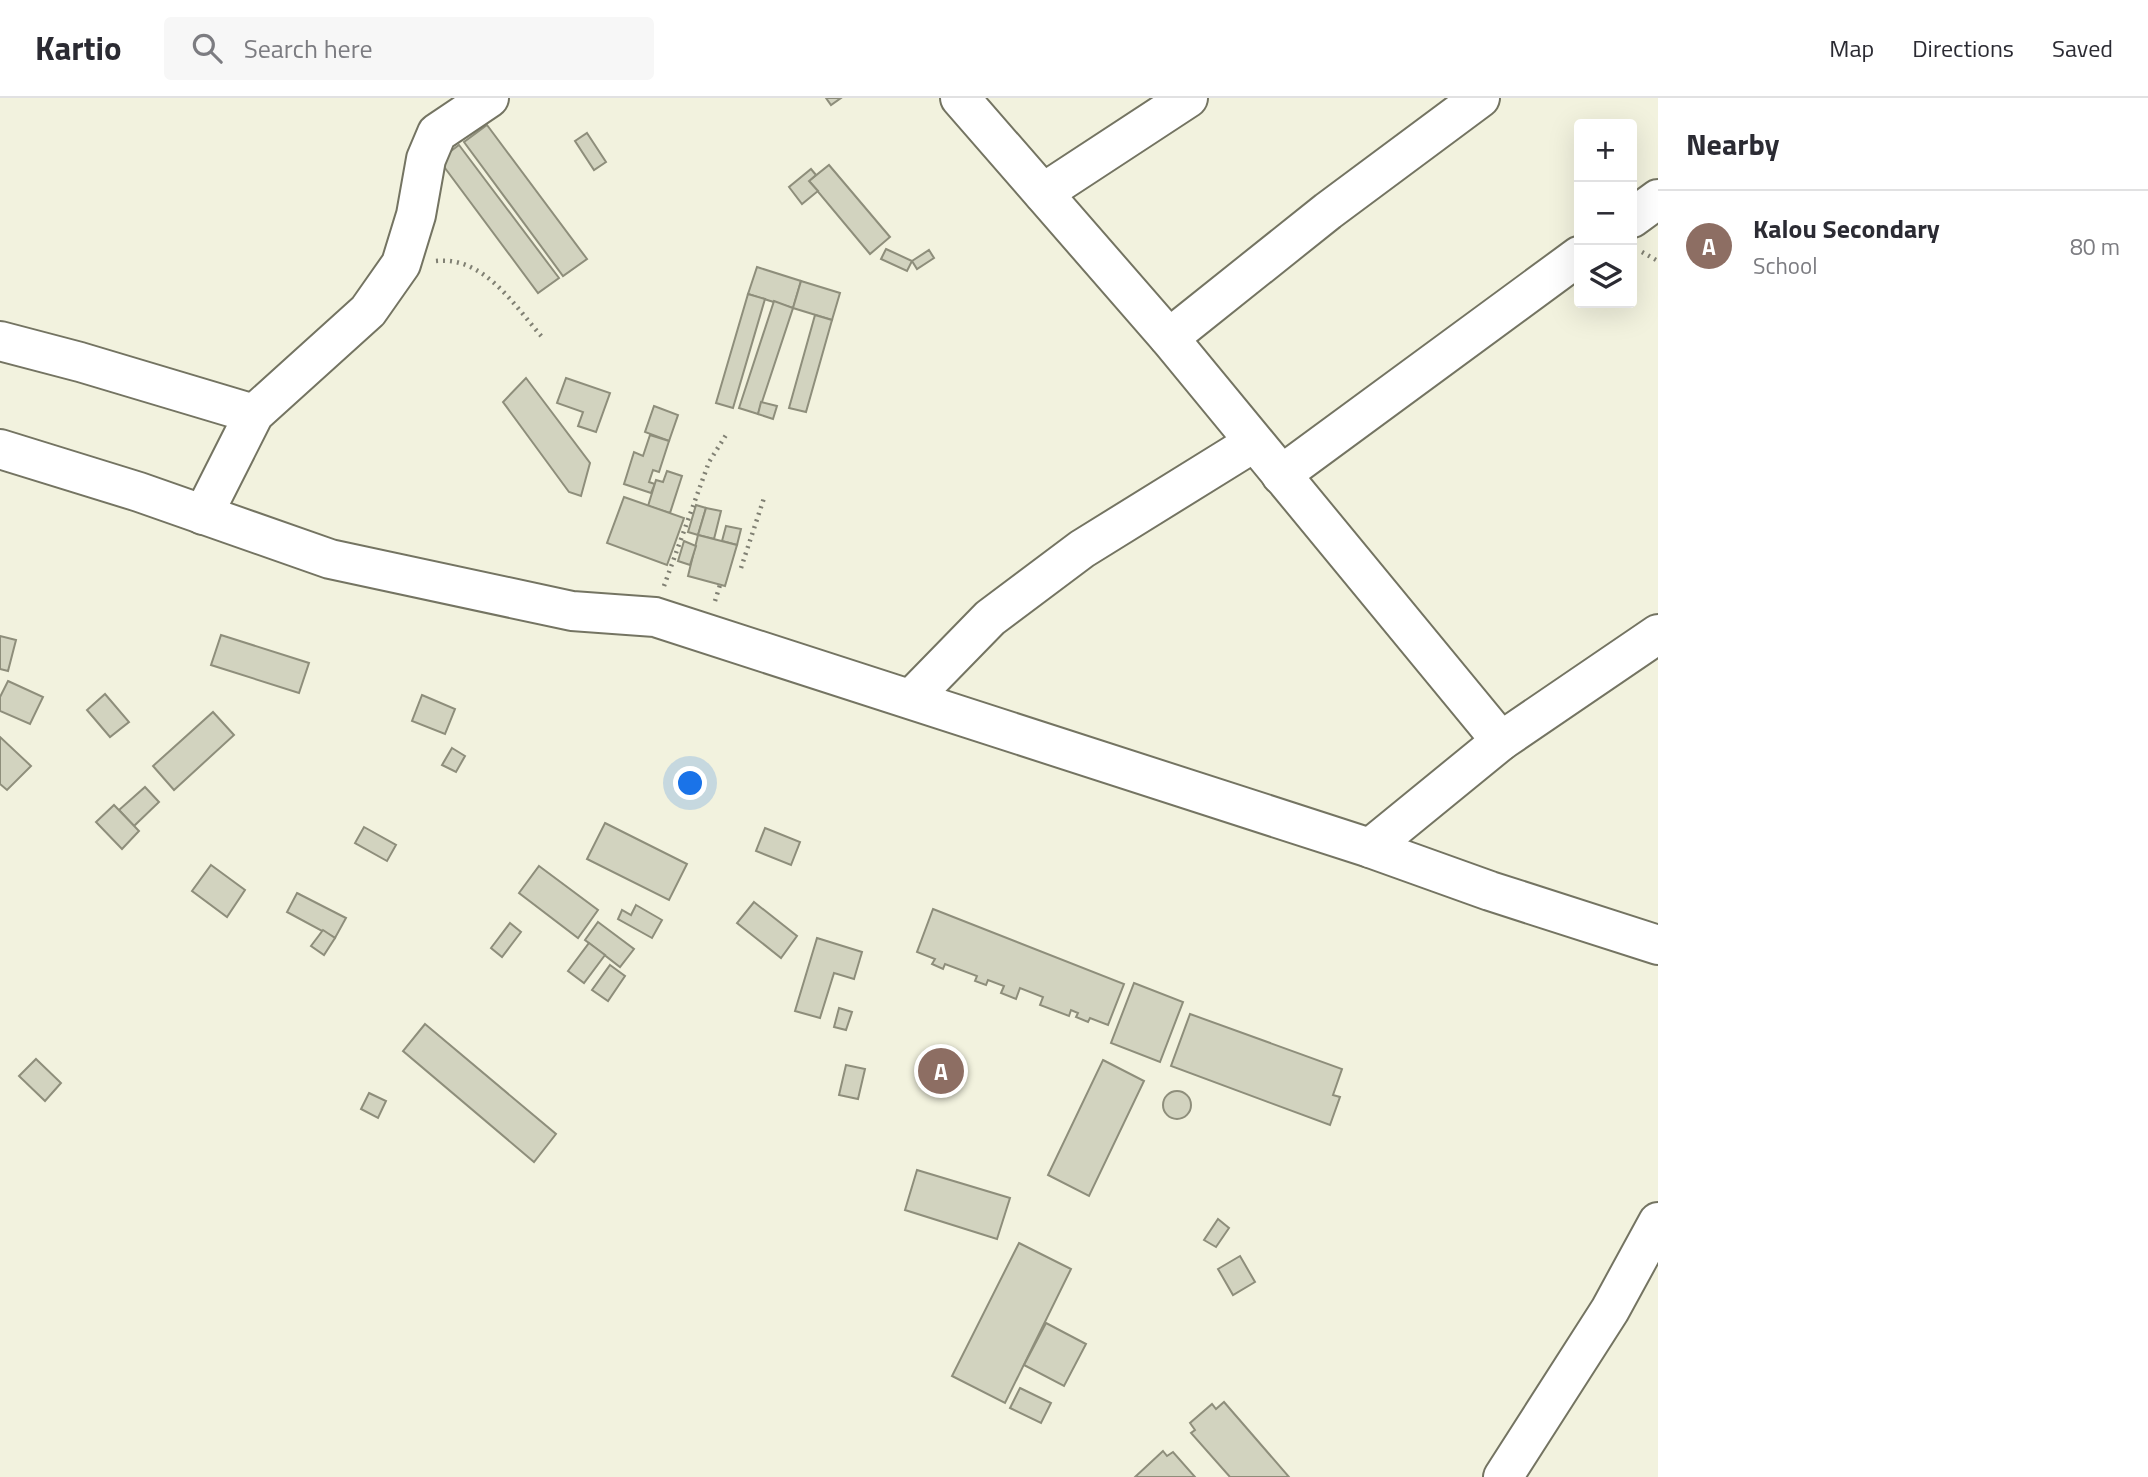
<!DOCTYPE html>
<html lang="en">
<head>
<meta charset="utf-8">
<style>
  body { margin:0; font-family:"Titillium Web",sans-serif; background:#f7f7f7; color:#2b2b33 }
  .controls { position:absolute; right:21px; top:21px; display:grid; overflow:hidden; border-radius:7px; box-shadow:0 7px 28px #0002 }
  .controls button { width:63px; height:63px; display:grid; place-items:center; padding:0; border:0; border-bottom:2px solid #e1e1e2; background:#fff; color:#2b2b33; font:35px sans-serif }
  .you { position:absolute; left:691px; top:686px; width:24px; height:24px; margin:-18px; border:5px solid #fff; border-radius:50%; background:#1a73e8; box-shadow:0 0 0 10px #1a73e833 }
  .badge { display:grid; place-items:center; width:46px; height:46px; border-radius:50%; background:#0f766e; color:#fff; font-size:23px; font-weight:700 }
  .pin { position:absolute; translate:-50% -50%; border:4px solid #fff; box-shadow:0 2px 7px #0006 }
  .list { margin:0; padding:0; list-style:none }
  h2 { display:flex; justify-content:space-between; align-items:center; height:91px; margin:0; padding:0 28px; font-size:30px }
  h2 small { font-size:23px; font-weight:400; color:#7c7c81 }
  .list li { display:grid; grid-template-columns:46px 1fr auto; gap:21px; align-items:center; box-sizing:border-box; height:112px; padding:0 28px; border-top:2px solid #e1e1e2 }
  .list b { display:block; font-size:26px; white-space:nowrap }
  .list p { margin:0; font-size:23px; white-space:nowrap; color:#7c7c81 }
  .list em { font-size:23px; font-style:normal; color:#7c7c81 }
  .icon { flex:none; width:38px; height:38px; fill:none; stroke:currentColor; stroke-width:2; stroke-linecap:round; stroke-linejoin:round }
  .map { position:relative; flex:none; width:1658px; height:1379px; overflow:hidden }
  header { display:flex; align-items:center; gap:42px; box-sizing:border-box; height:98px; padding:0 35px; background:#fff; border-bottom:2px solid #e1e1e2 }
  header strong { font-size:33px }
  nav { display:flex; gap:38px; margin-inline-start:auto; font-size:24px }
  .search { width:490px; height:63px; background:#f7f7f7; display:flex; align-items:center; gap:18px; box-sizing:border-box; padding:0 24px; border-radius:7px; color:#7c7c81; font-size:26px }
  main { display:flex }
  aside { flex:1; background:#fff }
  .map>svg:first-child { display:block }
</style>
</head>
<body>
<header>
<strong>Kartio</strong>
<div class="search"><svg class="icon" aria-label="search" viewBox="0 0 24 24"><circle cx="10" cy="10" r="6"/><path d="M15 15l6 6"/></svg>Search here</div>
<nav><a>Map</a><a>Directions</a><a>Saved</a></nav>
</header>
<main>
<div class="map">
<svg width="1658" height="1379" viewBox="0 0 1658 1379">
  <rect width="100%" height="100%" fill="#f2f2de"/>
  <g fill="#d2d3bf" stroke="#8e8e7b" stroke-width="2">
    <path d="M826,0H841L831,7Z"/>
    <path d="M487,27L587,161L563,178L464,44Z"/>
    <path d="M587,35L606,64L594,72L575,43Z"/>
    <path d="M459,47L559,180L538,195L439,62Z"/>
    <path d="M829,67L890,139L870,156L809,83Z"/>
    <path d="M811,71L816,77L809,83L818,93L802,106L789,89Z"/>
    <path d="M886,151L912,163L907,173L881,161Z"/>
    <path d="M929,152L934,160L917,171L912,163Z"/>
    <path d="M757,169L801,183L793,210L748,196Z"/>
    <path d="M801,183L840,195L832,222L793,210Z"/>
    <path d="M748,196L765,201L733,310L716,305Z"/>
    <path d="M774,203L793,210L758,316L739,310Z"/>
    <path d="M815,217L832,222L806,314L789,310Z"/>
    <path d="M526,280L590,365L581,398L569,394L503,304Z"/>
    <path d="M566,280L610,295L596,334L578,328L583,314L557,305Z"/>
    <path d="M761,304L777,308L773,321L758,316Z"/>
    <path d="M654,308L678,317L669,343L645,334Z"/>
    <path d="M650,337L669,343L659,374L653,372L649,384L655,386L651,395L624,386L634,354L643,358Z"/>
    <path d="M667,373L682,378L670,415L648,408L656,382L663,384Z"/>
    <path d="M624,399L684,420L667,467L607,445Z"/>
    <path d="M696,407L706,410L698,437L688,434Z"/>
    <path d="M706,410L721,413L714,441L698,437Z"/>
    <path d="M726,428L741,431L737,447L722,443Z"/>
    <path d="M698,437L737,447L725,488L688,478Z"/>
    <path d="M684,443L696,448L690,467L678,463Z"/>
    <path d="M221,537L309,565L299,595L211,567Z"/>
    <path d="M0,538L16,542L8,573L0,571Z"/>
    <path d="M8,583L43,599L30,626L0,613V599Z"/>
    <path d="M105,596L129,624L110,639L87,612Z"/>
    <path d="M422,597L455,611L445,636L412,623Z"/>
    <path d="M213,614L234,637L174,692L153,668Z"/>
    <path d="M0,639L31,668L7,692L0,686Z"/>
    <path d="M452,650L465,658L456,674L442,667Z"/>
    <path d="M145,689L159,704L134,728L119,712Z"/>
    <path d="M114,707L139,733L122,751L96,724Z"/>
    <path d="M605,725L687,766L669,802L587,761Z"/>
    <path d="M364,729L396,747L387,763L355,745Z"/>
    <path d="M765,730L800,744L791,767L756,753Z"/>
    <path d="M211,767L245,792L227,819L192,793Z"/>
    <path d="M539,768L598,812L578,840L519,795Z"/>
    <path d="M297,795L346,820L335,840L287,814Z"/>
    <path d="M754,804L797,838L781,860L737,825Z"/>
    <path d="M636,807L662,822L652,840L618,821L622,812L631,817Z"/>
    <path d="M933,811L1124,886L1108,927L1090,920L1088,924L1076,919L1078,915L1071,912L1069,918L1040,907L1043,899L1020,890L1016,901L1001,895L1004,888L988,882L986,887L975,883L977,878L945,866L943,871L932,866L935,861L917,854Z"/>
    <path d="M598,824L634,851L620,869L585,842Z"/>
    <path d="M510,825L521,834L502,859L491,850Z"/>
    <path d="M323,832L335,840L324,857L311,848Z"/>
    <path d="M817,840L862,854L854,881L834,875L820,920L795,913Z"/>
    <path d="M589,845L605,857L584,885L568,873Z"/>
    <path d="M610,867L625,878L608,903L592,892Z"/>
    <path d="M1134,885L1183,904L1160,964L1111,945Z"/>
    <path d="M839,910L852,914L846,932L834,929Z"/>
    <path d="M1190,916L1342,971L1333,997L1340,999L1330,1027L1171,968Z"/>
    <path d="M425,926L556,1036L534,1064L403,953Z"/>
    <path d="M36,961L61,985L45,1003L19,978Z"/>
    <path d="M1103,962L1144,983L1089,1098L1048,1077Z"/>
    <path d="M846,967L865,971L858,1001L839,997Z"/>
    <circle cx="1177" cy="1007" r="14"/>
    <path d="M369,995L386,1003L378,1020L361,1011Z"/>
    <path d="M917,1072L1010,1100L997,1141L905,1112Z"/>
    <path d="M1218,1121L1229,1130L1216,1149L1204,1142Z"/>
    <path d="M1019,1145L1071,1171L1005,1305L952,1278Z"/>
    <path d="M1240,1158L1255,1184L1233,1197L1218,1171Z"/>
    <path d="M1046,1225L1086,1246L1064,1288L1024,1267Z"/>
    <path d="M1020,1290L1051,1305L1041,1325L1010,1310Z"/>
    <path d="M1224,1304L1289,1379H1230L1191,1335L1195,1332L1190,1325L1212,1306L1216,1311Z"/>
    <path d="M1163,1353L1167,1358L1173,1354L1195,1379H1135Z"/>
  </g>
  <g fill="none" stroke-linecap="round" stroke-linejoin="round">
    <g stroke="#747462" stroke-width="42">
      <g id="minor">
        <path d="M960,0L1169,240L1501,643"/>
        <path d="M1043,95L1188,0"/>
        <path d="M1632,120L1658,101"/>
        <path d="M1169,240L1328,113L1480,0"/>
        <path d="M0,243L80,264L254,316"/>
        <path d="M1281,377L1579,158"/>
        <path d="M203,417L254,316L368,213L401,166L416,117L426,61L437,35L489,0"/>
        <path d="M911,601L990,520L1082,451L1253,345"/>
        <path d="M1370,750L1501,643L1658,536"/>
        <path d="M1503,1379L1610,1212L1658,1124"/>
      </g>
    </g>
    <g stroke="#747462" stroke-width="42">
      <path id="major" d="M0,351L139,394L330,461L572,513L655,519L1370,750L1490,793L1658,847"/>
    </g>
    <g stroke="#808073" stroke-width="4.5" stroke-dasharray="2 5" stroke-linecap="butt">
      <path d="M1642,154L1658,163"/>
      <path d="M436,163C484,158 514,207 542,239"/>
      <path d="M741,470L764,400"/>
      <path d="M664,488L709,364L726,337"/>
      <path d="M715,503L720,487"/>
    </g>
    <use href="#minor" stroke="#fff" stroke-width="38"/>
    <use href="#major" stroke="#fff" stroke-width="38"/>
  </g>
</svg>
<div class="controls">
<button>+</button>
<button>−</button>
<button><svg class="icon" aria-label="layers" viewBox="0 0 24 24"><path d="M12 4l9 5-9 5-9-5zM3 14l9 5 9-5"/></svg></button>
</div>
<div class="you"></div>
<div class="pin badge" style="left:941px;top:973px;background:#8d6e63">A</div>
</div>
<aside>
<h2>Nearby<small></small></h2>
<ul class="list">
<li><span class="badge" style="background:#8d6e63">A</span><div><b>Kalou Secondary</b><p>School</p></div><em>80 m</em></li>
</ul>
</aside>
</main>
</body>
</html>
